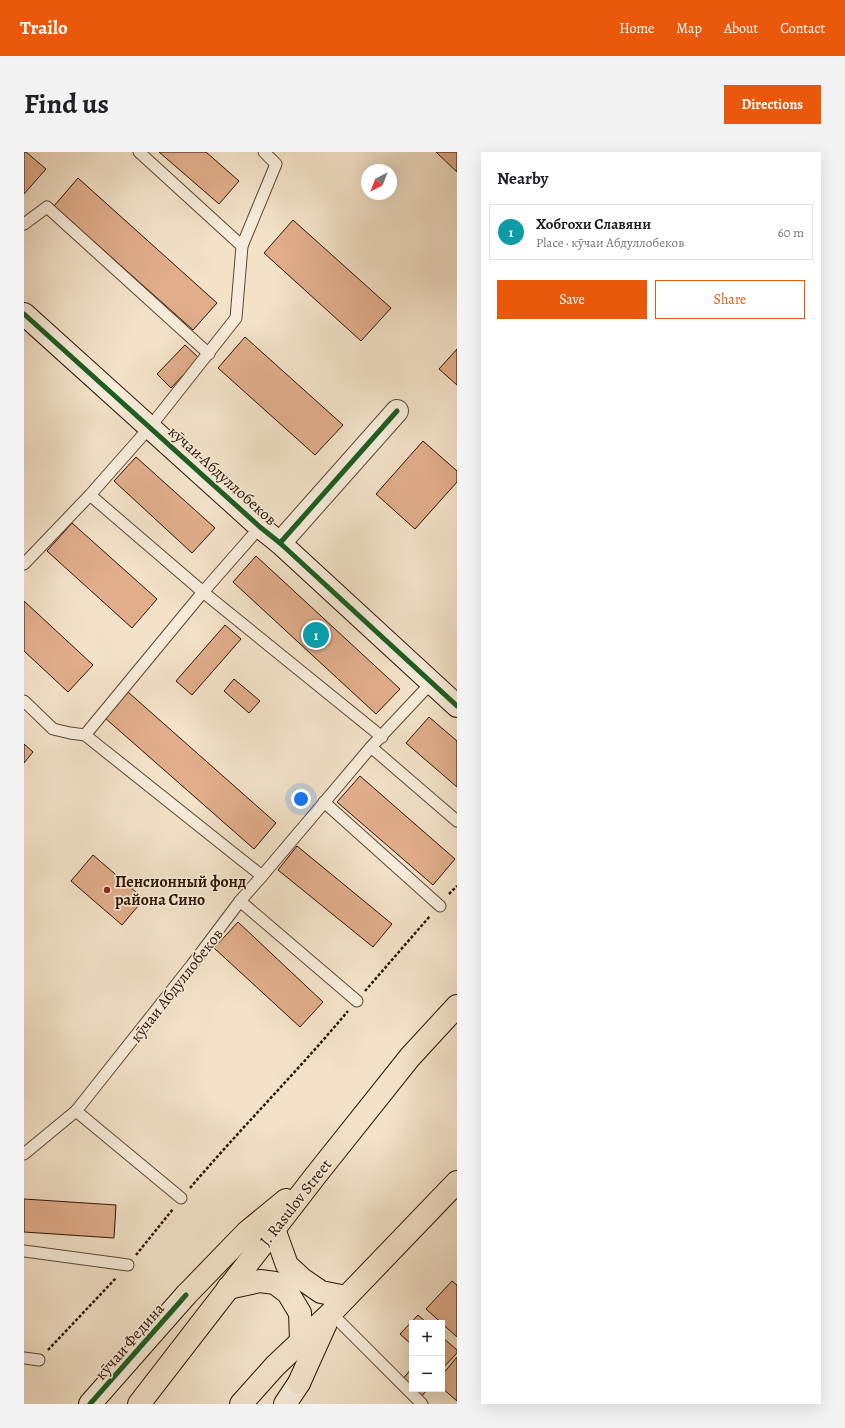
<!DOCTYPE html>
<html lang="en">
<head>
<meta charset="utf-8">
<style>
  body { margin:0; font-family:Alegreya,serif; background:#f2f2f2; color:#202124 }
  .controls { position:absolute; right:12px; bottom:12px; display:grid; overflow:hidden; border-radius:0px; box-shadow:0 4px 16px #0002 }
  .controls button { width:36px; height:36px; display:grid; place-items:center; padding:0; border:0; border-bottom:1px solid #e0e0e0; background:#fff; color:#202124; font:20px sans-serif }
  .compass { position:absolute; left:337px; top:12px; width:36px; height:36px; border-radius:50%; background:#fff; box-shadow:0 4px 16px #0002; rotate:222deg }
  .you { position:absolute; left:277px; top:647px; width:14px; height:14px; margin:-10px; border:3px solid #fff; border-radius:50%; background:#1a73e8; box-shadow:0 0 0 6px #1a73e833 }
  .badge { display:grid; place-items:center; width:26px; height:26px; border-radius:50%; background:#ea580c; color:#fff; font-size:13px; font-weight:700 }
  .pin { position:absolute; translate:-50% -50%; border:2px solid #fff; box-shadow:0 1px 4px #0006 }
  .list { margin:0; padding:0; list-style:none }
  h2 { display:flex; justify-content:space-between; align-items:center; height:52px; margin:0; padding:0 16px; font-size:17px }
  h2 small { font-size:13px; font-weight:400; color:#757577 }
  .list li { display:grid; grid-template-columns:26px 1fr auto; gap:12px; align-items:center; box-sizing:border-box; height:56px; margin:0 8px 8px; padding:0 8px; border:1px solid #e0e0e0; border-radius:0px }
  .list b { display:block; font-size:15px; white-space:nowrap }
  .list p { margin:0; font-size:13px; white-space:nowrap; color:#757577 }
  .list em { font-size:13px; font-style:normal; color:#757577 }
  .actions { display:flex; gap:8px; padding:12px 16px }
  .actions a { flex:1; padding:9px 0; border:1px solid #ea580c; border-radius:0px; text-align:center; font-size:14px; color:#ea580c }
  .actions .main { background:#ea580c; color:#fff }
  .map { position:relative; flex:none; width:433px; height:1252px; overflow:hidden; border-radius:0px }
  header { display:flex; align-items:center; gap:24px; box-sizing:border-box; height:56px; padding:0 20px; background:#ea580c; color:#fff }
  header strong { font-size:19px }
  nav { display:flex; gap:22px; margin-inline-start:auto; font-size:14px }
  .intro { display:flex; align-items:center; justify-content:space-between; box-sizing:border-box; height:96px; padding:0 24px }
  h1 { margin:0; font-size:28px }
  .button { padding:10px 18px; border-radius:0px; background:#ea580c; color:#fff; font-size:14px; font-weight:700 }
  main { display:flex; gap:24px; padding:0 24px }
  aside { flex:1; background:#fff; border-radius:0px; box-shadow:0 4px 16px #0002 }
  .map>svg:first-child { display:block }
</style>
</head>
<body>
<header>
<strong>Trailo</strong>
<nav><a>Home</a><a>Map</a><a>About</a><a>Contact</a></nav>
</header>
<div class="intro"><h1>Find us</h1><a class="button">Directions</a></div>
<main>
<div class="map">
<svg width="433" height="1252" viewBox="0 0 433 1252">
  <rect width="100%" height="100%" fill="#f3e2c8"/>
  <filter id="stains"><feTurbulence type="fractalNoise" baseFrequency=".005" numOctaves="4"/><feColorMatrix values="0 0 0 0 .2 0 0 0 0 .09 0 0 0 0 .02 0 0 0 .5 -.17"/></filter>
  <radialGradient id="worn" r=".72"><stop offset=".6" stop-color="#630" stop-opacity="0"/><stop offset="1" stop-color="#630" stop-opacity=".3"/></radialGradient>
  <g fill="#e1ad8b" stroke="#2d1301">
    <path d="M0,0H2L22,17L0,42Z"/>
    <path d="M135,0H182L215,29L195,52Z"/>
    <path d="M412,0H433V20Z"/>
    <path d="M54,26L193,151L169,178L30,54Z"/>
    <path d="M269,68L367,156L337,189L240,101Z"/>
    <path d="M221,185L319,273L291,303L194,216Z"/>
    <path d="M161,193L175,206L147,236L133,222Z"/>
    <path d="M433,197V233L415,217Z"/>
    <path d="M399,289L433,319V330L391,377L352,342Z"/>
    <path d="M112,305L191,376L168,401L90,329Z"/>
    <path d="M48,371L133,447L108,476L23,399Z"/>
    <path d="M232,404L376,537L352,562L209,430Z"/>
    <path d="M0,449L69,513L44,540L0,499Z"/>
    <path d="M201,473L217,487L168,543L152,529Z"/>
    <path d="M210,527L236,549L225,561L200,539Z"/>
    <path d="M104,540L252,671L230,697L81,566Z"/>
    <path d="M405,565L433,589V635L382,591Z"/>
    <path d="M0,592L9,600L0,611Z"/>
    <path d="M336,624L431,707L409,733L313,650Z"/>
    <path d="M273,694L368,772L349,795L254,718Z"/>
    <path d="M69,703L120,747L98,773L47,729Z"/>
    <path d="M214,770L299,850L276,875L190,796Z"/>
    <path d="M0,1047L92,1053L90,1086L0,1080Z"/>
    <path d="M428,1129L433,1133V1185L402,1157Z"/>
    <path d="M394,1163L403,1171H388V1193L376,1182Z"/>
    <path d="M418,1185L433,1198V1201L418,1217Z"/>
    <path d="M433,1205V1249L418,1236V1223Z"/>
    <path d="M388,1216V1237H404L396,1246L377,1229Z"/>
  </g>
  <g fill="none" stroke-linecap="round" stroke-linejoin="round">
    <g stroke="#5e4733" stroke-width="13">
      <g id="lane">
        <path d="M115,0L218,94"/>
        <path d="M0,72L23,55L185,202"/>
        <path d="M66,343L179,440L358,585"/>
        <path d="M0,412L66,343L126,275L212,166L218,94L252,12L240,0"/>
        <path d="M0,549L29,577L46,581L61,583L238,724"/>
        <path d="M61,583L179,440L236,375"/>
        <path d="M347,595L433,669"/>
        <path d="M300,650L416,754"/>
        <path d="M216,749L333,849"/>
        <path d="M52,959L157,1046"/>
        <path d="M0,1002L52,959L167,814L216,749L238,724L347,595L408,530"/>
        <path d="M0,1099L104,1113"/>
        <path d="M307,1161L398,1252"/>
        <path d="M0,1206L15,1208"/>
      </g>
    </g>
    <g stroke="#5e4733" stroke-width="24">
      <path id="street" d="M256,391L373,259"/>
    </g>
    <g stroke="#2d1301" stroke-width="24">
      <g id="secondary">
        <path d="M0,162L236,375L256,391L433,554"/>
        <path d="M66,1252L162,1143"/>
        <path d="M261,1252L275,1231"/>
      </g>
    </g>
    <g stroke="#2d1301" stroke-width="24">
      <g id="primary">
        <path d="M250,1077L263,1113L278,1127L297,1140L322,1145"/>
        <path d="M204,1136L236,1129L251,1131L264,1141L276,1161L277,1189"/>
        <path d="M162,1143L223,1080L262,1048"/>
        <path d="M275,1231L302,1171"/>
        <path d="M115,1252L292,1023L386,905L433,854"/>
        <path d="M217,1252L251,1214L307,1161L433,1030"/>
      </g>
    </g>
    <g stroke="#2d1301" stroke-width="2.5" stroke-dasharray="3 2" stroke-linecap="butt">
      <path d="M425,742L433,734"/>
      <path d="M341,839L406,764"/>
      <path d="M166,1036C217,976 273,920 324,859"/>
      <path d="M112,1103L149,1057"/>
      <path d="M24,1198L92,1126"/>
    </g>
    <use href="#lane" stroke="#f7ecdb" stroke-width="11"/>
    <use href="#street" stroke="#f7ecdb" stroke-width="22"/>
    <use href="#secondary" stroke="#f7ecdb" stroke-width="22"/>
    <use href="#primary" stroke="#f3e2c8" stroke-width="22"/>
    <g stroke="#f7ecdb" stroke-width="8">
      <g id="cycleway">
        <path d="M0,162L236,375L256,391L433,554"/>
        <path d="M256,391L373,259"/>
        <path d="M66,1252L162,1143"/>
      </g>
    </g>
    <use href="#cycleway" stroke="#1b5e20" stroke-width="5"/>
  </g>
  <circle fill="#8f2418" stroke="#f7ecdb" stroke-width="1.5" cx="83" cy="738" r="4"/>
  <g text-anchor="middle" stroke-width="3.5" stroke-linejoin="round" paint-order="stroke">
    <g font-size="16" fill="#2d1301" stroke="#f7ecdb">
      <text transform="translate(199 323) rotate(42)" y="6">кӯчаи Абдуллобеков</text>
      <text transform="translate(152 833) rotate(-52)" y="6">кӯчаи Абдуллобеков</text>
      <text transform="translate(271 1050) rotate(-52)" y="6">J. Rasulov Street</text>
      <text transform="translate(105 1189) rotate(-49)" y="6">кӯчаи Федина</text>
    </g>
    <g font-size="16" font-weight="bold" fill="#2d1301" stroke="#f7ecdb" text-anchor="start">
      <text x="91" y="735">Пенсионный фонд<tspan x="91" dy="18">района Сино</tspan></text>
    </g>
  </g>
  <rect width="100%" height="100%" filter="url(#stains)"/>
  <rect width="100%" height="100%" fill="url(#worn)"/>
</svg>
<div class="controls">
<button>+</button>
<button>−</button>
</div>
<svg class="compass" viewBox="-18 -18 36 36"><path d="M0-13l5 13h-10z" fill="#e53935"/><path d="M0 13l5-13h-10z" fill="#757577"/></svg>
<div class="you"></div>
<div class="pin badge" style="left:292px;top:483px;background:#0f9aa8">1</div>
</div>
<aside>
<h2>Nearby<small></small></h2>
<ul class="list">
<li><span class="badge" style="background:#0f9aa8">1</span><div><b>Хобгохи Славяни</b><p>Place · кӯчаи Абдуллобеков</p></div><em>60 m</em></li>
</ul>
<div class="actions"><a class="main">Save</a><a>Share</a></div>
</aside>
</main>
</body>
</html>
